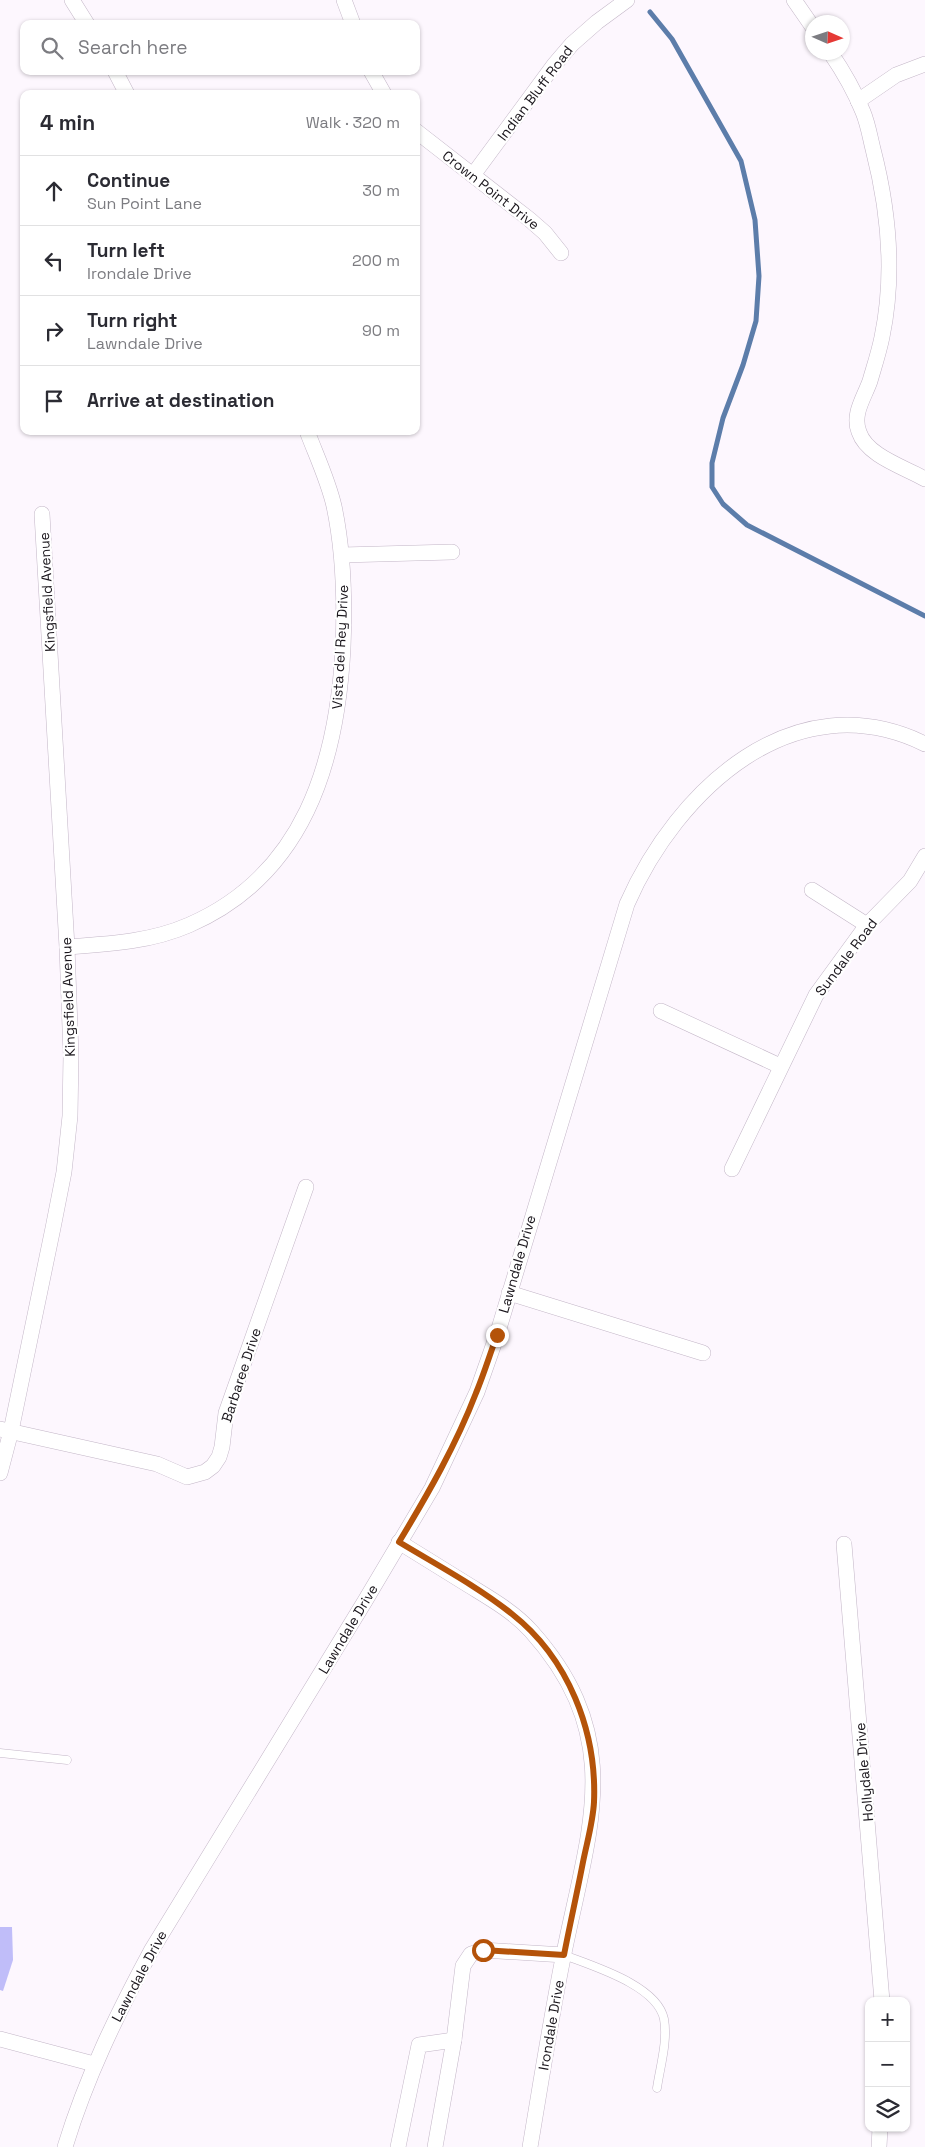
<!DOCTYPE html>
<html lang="en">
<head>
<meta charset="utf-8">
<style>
  body { margin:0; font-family:"Space Grotesk",sans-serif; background:#f2f2f3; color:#2b2b33 }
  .controls { position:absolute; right:15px; bottom:15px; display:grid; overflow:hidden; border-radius:10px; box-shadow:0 1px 4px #0004 }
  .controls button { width:45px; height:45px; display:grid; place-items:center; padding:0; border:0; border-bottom:1px solid #e1e1e2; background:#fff; color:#2b2b33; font:25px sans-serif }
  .compass { position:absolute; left:805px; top:15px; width:45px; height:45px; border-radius:50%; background:#fff; box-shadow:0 1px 4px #0004; rotate:93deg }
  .stop { position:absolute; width:15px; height:15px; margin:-11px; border:4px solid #b45309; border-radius:50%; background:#fff }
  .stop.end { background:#b45309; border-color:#fff; box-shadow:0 1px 5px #0008 }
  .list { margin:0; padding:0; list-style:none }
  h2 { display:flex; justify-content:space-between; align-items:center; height:65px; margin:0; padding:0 20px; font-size:21px }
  h2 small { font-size:16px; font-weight:400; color:#7c7c81 }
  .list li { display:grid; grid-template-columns:32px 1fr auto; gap:15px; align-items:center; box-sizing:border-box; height:70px; padding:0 20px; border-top:1px solid #e1e1e2 }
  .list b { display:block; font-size:19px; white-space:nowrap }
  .list p { margin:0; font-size:16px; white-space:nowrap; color:#7c7c81 }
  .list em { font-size:16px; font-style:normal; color:#7c7c81 }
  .icon { flex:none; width:28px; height:28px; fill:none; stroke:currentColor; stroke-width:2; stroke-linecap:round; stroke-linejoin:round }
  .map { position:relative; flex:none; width:925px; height:2147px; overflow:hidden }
  .search { position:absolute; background:#fff; box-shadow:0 1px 4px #0004; left:20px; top:20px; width:400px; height:55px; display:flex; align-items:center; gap:12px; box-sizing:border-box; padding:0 18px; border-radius:10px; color:#7c7c81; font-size:19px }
  .panel { position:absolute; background:#fff; box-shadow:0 1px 4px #0004; left:20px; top:90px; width:400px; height:345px; border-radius:10px }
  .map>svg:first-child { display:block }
</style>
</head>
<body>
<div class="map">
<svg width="925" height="2147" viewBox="0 0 925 2147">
  <rect width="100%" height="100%" fill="#fdf7fe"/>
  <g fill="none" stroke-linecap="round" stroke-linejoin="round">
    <path stroke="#5c7daa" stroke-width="5" d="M650,12L672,39L741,161L755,220L759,276L756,321L743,365L723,418L712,463V487L723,504L747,525L925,616"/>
  </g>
  <path fill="#c0bdf9" d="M0,1927H12L13,1960L3,1991L0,1990Z"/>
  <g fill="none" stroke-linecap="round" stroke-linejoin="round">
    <g stroke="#c3b6c7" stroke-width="9">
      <g id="lane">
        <path d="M0,1753L67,1760"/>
        <path d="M564,1955C592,1966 657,1985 664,2019C668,2041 660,2067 657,2088"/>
      </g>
    </g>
    <g stroke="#c3b6c7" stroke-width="16">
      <g id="street">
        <path d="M72,0L87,24"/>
        <path d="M344,0L353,24"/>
        <path d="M794,0L812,26"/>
        <path d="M830,52C843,71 855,92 863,112C868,124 870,137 873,149C889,211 895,274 882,337C879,352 874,367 870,381C864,398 852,414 859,432C867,456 904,467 925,479"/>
        <path d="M115,71L127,94"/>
        <path d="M371,71L384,94"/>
        <path d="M858,101L896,75L925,64"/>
        <path d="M416,131L529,219L545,233L561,253"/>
        <path d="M473,175L554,65L572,44L597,22L627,0"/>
        <path d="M342,555L452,552"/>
        <path d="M812,890L867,925"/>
        <path d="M67,947C109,944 150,942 189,925C304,875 337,763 343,648C345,600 344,553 334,506C328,480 316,455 307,431"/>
        <path d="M661,1011L780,1066"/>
        <path d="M732,1169L816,995L867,925L910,881L925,856"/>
        <path d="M509,1293L703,1353"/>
        <path d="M0,1429L157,1464L187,1477L205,1472L213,1466L219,1457L222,1447L226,1413L306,1187"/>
        <path d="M0,1473L11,1431L53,1228L64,1172L70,1116L71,1055L67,947L42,514"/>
        <path d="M399,1542C423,1557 446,1571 470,1586C491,1599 514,1612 531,1631C627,1738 589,1829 564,1953C551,2017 541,2082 530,2147"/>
        <path d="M844,1544L882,2001"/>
        <path d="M0,2039L94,2064"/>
        <path d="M65,2147C86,2078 117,2014 151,1951L365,1601L432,1488L477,1392L497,1335L627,904C677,790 794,680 925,744"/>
        <path d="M398,2147L419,2045L454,2040"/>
        <path d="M435,2147L454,2040L463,1966L471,1954L483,1950L564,1955"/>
        <path d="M879,2147L880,2128"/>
      </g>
    </g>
    <use href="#lane" stroke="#fff" stroke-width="8"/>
    <use href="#street" stroke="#fff" stroke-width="15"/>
  </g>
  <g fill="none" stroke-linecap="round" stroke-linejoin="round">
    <path stroke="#b45309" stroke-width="6" d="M483,1950L564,1955C570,1924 577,1893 583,1862C587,1842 593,1822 594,1802C597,1731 568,1658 512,1614C477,1586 437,1565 399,1542C428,1494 456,1445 476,1393C484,1374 490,1354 497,1335"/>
  </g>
  <g text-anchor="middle" stroke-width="4.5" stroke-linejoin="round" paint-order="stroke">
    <g font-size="14" fill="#19151b" stroke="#fff">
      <text transform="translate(535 93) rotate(-53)" y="5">Indian Bluff Road</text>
      <text transform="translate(491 190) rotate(38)" y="5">Crown Point Drive</text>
      <text transform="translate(47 592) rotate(-93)" y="5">Kingsfield Avenue</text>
      <text transform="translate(340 647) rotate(-87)" y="5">Vista del Rey Drive</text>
      <text transform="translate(846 957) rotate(-53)" y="5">Sundale Road</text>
      <text transform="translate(68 997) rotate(-92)" y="5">Kingsfield Avenue</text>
      <text transform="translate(517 1264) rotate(-74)" y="5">Lawndale Drive</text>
      <text transform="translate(241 1375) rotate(-72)" y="5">Barbaree Drive</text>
      <text transform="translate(348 1629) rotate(-59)" y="5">Lawndale Drive</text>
      <text transform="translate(864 1772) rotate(-95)" y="5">Hollydale Drive</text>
      <text transform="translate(139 1976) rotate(-62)" y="5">Lawndale Drive</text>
      <text transform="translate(551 2025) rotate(-80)" y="5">Irondale Drive</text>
    </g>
  </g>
</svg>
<div class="controls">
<button>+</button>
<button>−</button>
<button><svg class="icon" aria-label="layers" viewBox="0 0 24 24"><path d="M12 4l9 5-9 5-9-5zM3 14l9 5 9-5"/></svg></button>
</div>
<svg class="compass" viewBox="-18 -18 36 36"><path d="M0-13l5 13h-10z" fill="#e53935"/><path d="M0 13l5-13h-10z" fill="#7c7c81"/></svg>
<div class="stop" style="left:483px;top:1950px"></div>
<div class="stop end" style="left:497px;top:1335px"></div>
<div class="search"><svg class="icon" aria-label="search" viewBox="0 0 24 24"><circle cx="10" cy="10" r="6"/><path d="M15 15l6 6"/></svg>Search here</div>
<section class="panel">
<h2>4 min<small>Walk · 320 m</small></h2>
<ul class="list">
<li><svg class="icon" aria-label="ahead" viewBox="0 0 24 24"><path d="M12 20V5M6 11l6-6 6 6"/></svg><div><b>Continue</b><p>Sun Point Lane</p></div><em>30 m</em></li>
<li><svg class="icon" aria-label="left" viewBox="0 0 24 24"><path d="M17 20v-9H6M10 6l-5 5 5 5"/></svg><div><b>Turn left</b><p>Irondale Drive</p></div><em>200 m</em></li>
<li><svg class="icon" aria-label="right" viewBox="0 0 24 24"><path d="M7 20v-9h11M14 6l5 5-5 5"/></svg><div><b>Turn right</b><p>Lawndale Drive</p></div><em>90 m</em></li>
<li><svg class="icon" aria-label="arrive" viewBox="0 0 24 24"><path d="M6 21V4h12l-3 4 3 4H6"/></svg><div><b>Arrive at destination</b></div></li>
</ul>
</section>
</div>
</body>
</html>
